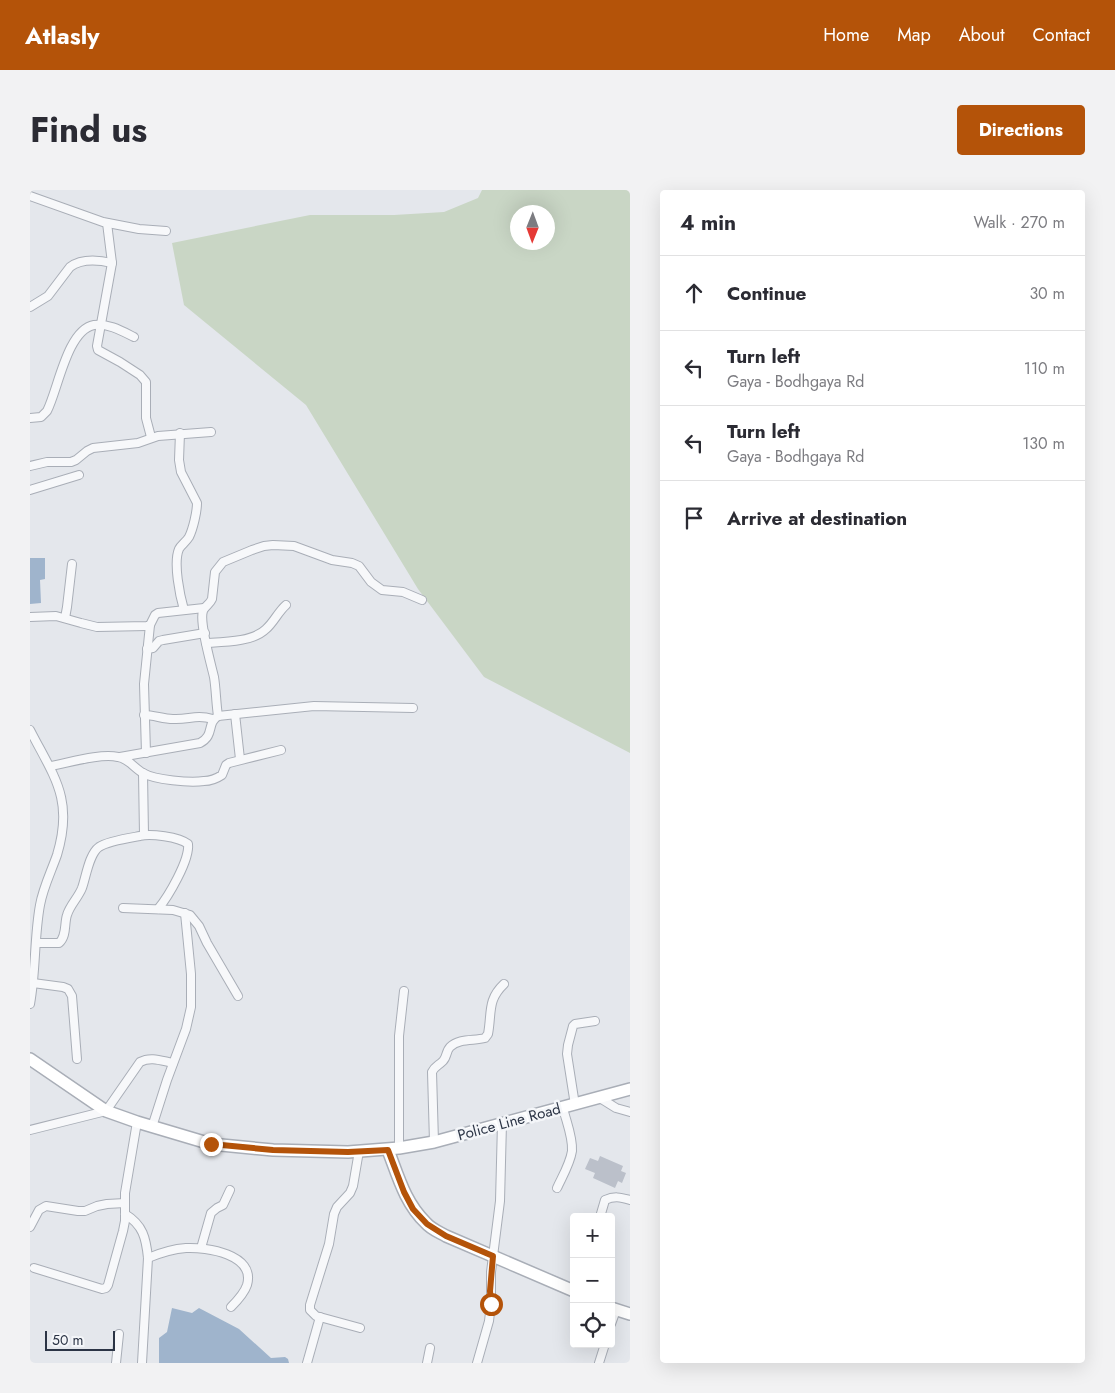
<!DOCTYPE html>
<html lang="en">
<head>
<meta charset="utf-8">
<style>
  body { margin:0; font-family:Jost,sans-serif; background:#f2f2f3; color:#2b2b33 }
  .controls { position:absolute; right:15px; bottom:15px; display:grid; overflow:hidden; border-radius:5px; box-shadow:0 5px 20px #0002 }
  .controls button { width:45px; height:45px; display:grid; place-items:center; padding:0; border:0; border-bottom:1px solid #e1e1e2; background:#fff; color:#2b2b33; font:25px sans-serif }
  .compass { position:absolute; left:480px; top:15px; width:45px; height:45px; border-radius:50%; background:#fff; box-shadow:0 5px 20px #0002; rotate:181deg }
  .scale { position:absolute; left:15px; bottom:12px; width:70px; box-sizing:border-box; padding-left:5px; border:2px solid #2b3445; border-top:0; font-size:14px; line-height:18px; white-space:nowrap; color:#2b3445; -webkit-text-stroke:4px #f4f6f9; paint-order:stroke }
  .stop { position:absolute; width:15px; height:15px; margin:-11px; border:4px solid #b45309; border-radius:50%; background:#fff }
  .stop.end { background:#b45309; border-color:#fff; box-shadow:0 1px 5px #0008 }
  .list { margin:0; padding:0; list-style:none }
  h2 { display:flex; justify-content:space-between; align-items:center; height:65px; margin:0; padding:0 20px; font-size:21px }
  h2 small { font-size:16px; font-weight:400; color:#7c7c81 }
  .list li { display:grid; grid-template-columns:32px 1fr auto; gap:15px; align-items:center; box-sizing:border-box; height:75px; padding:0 20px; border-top:1px solid #e1e1e2 }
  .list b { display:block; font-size:19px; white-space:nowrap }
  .list p { margin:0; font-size:16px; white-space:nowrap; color:#7c7c81 }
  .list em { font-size:16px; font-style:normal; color:#7c7c81 }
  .icon { flex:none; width:28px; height:28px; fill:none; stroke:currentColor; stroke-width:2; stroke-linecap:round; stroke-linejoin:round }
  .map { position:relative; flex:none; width:600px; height:1173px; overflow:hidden; border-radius:5px }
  header { display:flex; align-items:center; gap:30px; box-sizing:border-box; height:70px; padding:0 25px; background:#b45309; color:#fff }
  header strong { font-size:24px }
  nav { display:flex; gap:28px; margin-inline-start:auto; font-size:18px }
  .intro { display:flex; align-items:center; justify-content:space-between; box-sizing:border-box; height:120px; padding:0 30px }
  h1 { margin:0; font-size:35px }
  .button { padding:12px 22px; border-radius:5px; background:#b45309; color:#fff; font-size:18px; font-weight:700 }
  main { display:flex; gap:30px; padding:0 30px }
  aside { flex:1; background:#fff; border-radius:5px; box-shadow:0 5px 20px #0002 }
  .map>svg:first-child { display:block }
</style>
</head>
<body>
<header>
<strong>Atlasly</strong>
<nav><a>Home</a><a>Map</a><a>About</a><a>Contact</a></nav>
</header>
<div class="intro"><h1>Find us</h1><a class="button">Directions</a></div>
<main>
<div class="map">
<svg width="600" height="1173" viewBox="0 0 600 1173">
  <rect width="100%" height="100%" fill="#e4e7ec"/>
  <path fill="#c9d6c5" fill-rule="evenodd" d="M452,0H600V563L454,487L388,399L276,215L154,115L142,53L280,25H364L414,22L448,8ZM488,22H518V52H488Z"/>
  <g fill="#9fb4cc">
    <path d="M0,368H15V389L10,390L11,413L0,414Z"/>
    <path d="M142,1118L162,1123L169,1118L209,1139L241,1168L255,1167L258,1169L259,1173H129V1148L137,1142Z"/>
  </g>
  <path fill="#bbc0ca" d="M570,966L593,976L591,981L596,983L592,993L588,991L585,998L563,988L565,983L555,979L560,968L568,971Z"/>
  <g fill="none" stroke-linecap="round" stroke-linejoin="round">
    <g stroke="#a9aeb7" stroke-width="10">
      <g id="street">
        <path d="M0,6L73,32L109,39L136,41"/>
        <path d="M77,33L82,73L67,156L68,160L90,172L110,185L116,192V228L121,247"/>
        <path d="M0,117L18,106L40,77C52,68 69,70 82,73"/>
        <path d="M0,228L11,227L17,221C28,200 37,140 64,135C78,133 92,141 104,147"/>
        <path d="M150,243L149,270L151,282L167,313C167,322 163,339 159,347C156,352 151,355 149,359C143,373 150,406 154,420"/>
        <path d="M0,276L17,272H41L46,270L57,261L63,258L108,253L128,246L181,242"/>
        <path d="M0,300L49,285"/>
        <path d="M0,427L26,426L51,433L67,437L117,436L120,435L125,425L128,423L174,418"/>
        <path d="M35,428L37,417L42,374"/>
        <path d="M176,453C194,452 223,452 236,439C244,432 248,422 256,415"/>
        <path d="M117,459L123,458L129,451L133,450L175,443"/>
        <path d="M205,524L210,569"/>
        <path d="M114,525C124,525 133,529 143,529C159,530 165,524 183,529"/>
        <path d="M188,526C186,513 186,499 184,487C181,474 169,432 173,421C174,417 180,414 182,409L185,382L193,372L222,360L234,356L243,355L264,356L302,370L322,373L329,376L341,392L352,400L373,402L392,410"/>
        <path d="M0,540C24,587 44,609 27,665C21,682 13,698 10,715C4,748 6,781 0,814"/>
        <path d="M116,563L114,494L120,435"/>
        <path d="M90,567L170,553C185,545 176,534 188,526L284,516L383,518"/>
        <path d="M20,576C38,573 70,563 88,567C98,568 104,578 113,583C125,590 160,593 174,591C180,591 186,589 192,585L196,575L199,573L251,560"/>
        <path d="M113,583L114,645"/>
        <path d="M93,718L143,720L160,725L169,736L177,753L208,806"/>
        <path d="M6,753H29C37,746 34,734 37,725C40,715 48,708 52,698C56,687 59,664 69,657C78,651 99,648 110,646C120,643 149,647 158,654C160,670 138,707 128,719"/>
        <path d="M3,793L33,797L38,799L42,806L47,869"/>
        <path d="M570,908L586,918L600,922"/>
        <path d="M545,915L537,864L538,855L543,836L545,834L565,831"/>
        <path d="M122,937L137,890L156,839L161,817V784L155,723"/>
        <path d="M0,940L76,921L110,872C121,866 132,871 143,873"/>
        <path d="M404,952L402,882C405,876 408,876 413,871C417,867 416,861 420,857C429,848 444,851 455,848L458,844C462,823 457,810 474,794"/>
        <path d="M369,958V846L374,801"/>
        <path d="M329,961L323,996L320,1003L307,1017L304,1024L299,1054L280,1115V1120L286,1126L330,1138"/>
        <path d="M527,998C532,987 540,974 542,961C543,947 536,931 533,918"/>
        <path d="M95,1024C113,1035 116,1048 118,1068L112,1173"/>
        <path d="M570,1027L575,1010C584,1006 590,1007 600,1010"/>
        <path d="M0,1037L9,1020L16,1016L48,1021H55L67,1016L77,1014L95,1013"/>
        <path d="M171,1058L181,1023L187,1018L193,1015L200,1000"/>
        <path d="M118,1068C130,1063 142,1059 156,1058C176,1057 226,1064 217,1095C214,1104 207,1111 201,1117"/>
        <path d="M4,1078L72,1099L76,1098L78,1095L93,1041L95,1031V1003L107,932"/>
        <path d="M581,1134L586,1120"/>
        <path d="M86,1173L89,1144"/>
        <path d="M277,1173L290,1127"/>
        <path d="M397,1173L400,1158"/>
        <path d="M447,1173L459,1131L461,1114V1082L470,1011L472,933"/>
        <path d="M569,1173L575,1154"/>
      </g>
    </g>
    <g stroke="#a9aeb7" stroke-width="14">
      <g id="secondary">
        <path d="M0,869L76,921L107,932L181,954L243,960L318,962L369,958L404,952L600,899"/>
        <path d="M358,960C368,986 375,1013 396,1033C401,1039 409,1042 416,1046L544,1101"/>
        <path d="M581,1118L600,1124"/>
      </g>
    </g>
    <use href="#street" stroke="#f7f8fa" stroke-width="8"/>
    <use href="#secondary" stroke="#fff" stroke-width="11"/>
  </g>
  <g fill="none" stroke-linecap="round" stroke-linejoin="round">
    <path stroke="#b45309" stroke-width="6" d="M181,954L243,960L318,962L358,960L374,1002L383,1019L397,1034L416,1046L463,1066L460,1101L461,1114"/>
  </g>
  <g text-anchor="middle" stroke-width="5" stroke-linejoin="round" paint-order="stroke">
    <g font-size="15" fill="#2b3445" stroke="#f4f6f9">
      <text transform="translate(479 932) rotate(-15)" y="5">Police Line Road</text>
    </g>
  </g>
</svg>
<div class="controls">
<button>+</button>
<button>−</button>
<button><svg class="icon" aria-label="locate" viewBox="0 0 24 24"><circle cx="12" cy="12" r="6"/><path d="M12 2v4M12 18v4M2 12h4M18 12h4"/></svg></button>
</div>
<svg class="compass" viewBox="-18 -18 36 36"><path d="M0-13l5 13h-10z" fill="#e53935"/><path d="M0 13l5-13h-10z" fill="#7c7c81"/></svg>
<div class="scale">50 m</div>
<div class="stop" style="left:461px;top:1114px"></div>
<div class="stop end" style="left:181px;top:954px"></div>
</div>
<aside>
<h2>4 min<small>Walk · 270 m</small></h2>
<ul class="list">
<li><svg class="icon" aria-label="ahead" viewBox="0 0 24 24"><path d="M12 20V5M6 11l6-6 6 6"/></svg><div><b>Continue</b></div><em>30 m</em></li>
<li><svg class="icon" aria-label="left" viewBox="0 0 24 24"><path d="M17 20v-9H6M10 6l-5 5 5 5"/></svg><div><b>Turn left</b><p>Gaya - Bodhgaya Rd</p></div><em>110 m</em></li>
<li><svg class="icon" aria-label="left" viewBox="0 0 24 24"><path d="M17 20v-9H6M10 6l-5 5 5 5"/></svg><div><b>Turn left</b><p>Gaya - Bodhgaya Rd</p></div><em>130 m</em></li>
<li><svg class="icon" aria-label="arrive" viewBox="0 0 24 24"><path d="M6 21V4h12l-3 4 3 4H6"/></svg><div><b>Arrive at destination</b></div></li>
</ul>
</aside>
</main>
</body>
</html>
